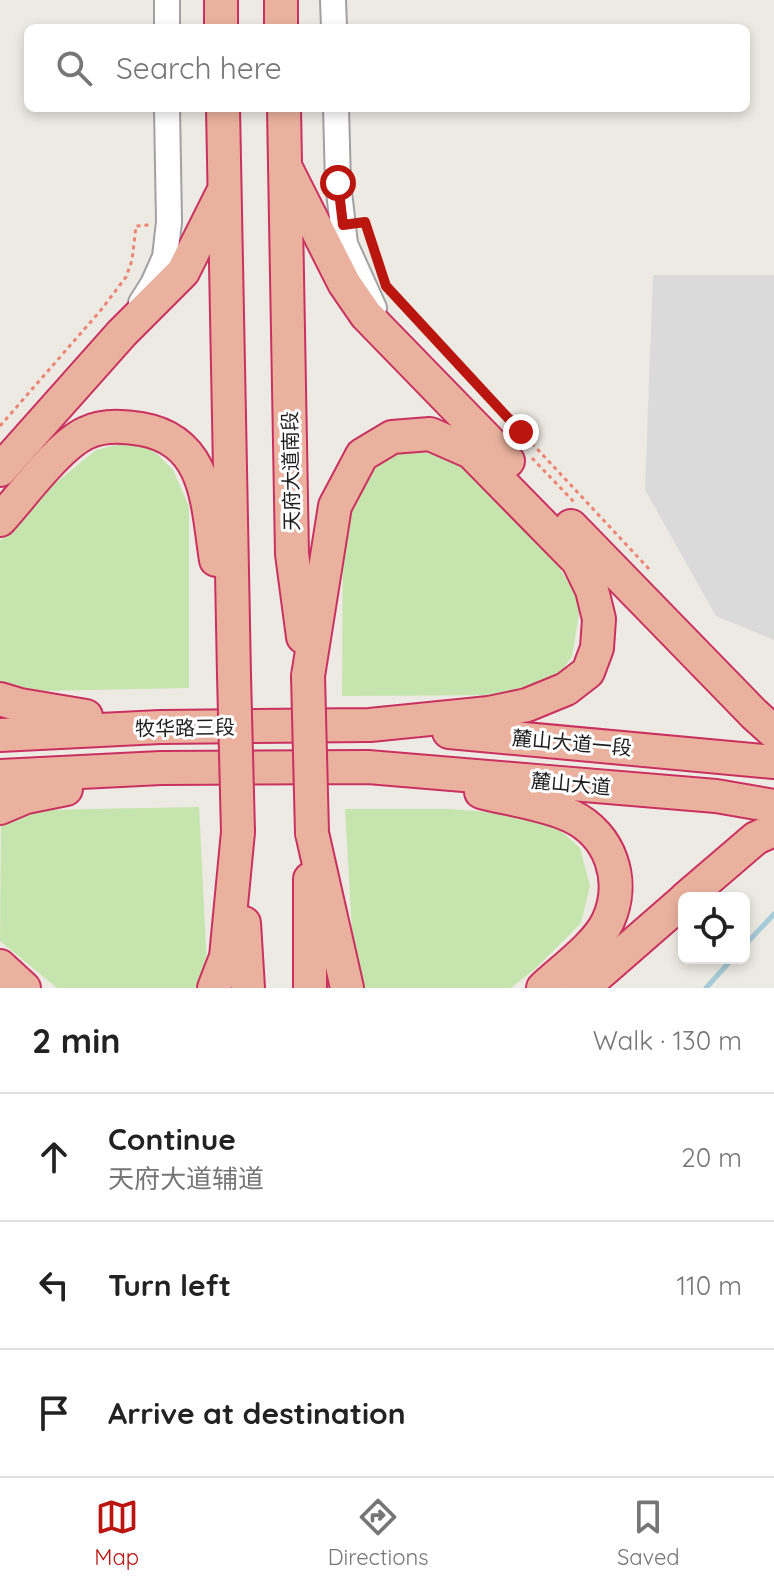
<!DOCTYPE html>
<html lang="en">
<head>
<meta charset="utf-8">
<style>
  body { margin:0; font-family:Quicksand,"Noto Sans SC",sans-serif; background:#f2f2f2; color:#222 }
  .controls { position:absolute; right:24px; bottom:24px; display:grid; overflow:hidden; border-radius:12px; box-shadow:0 4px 12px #0003 }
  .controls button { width:72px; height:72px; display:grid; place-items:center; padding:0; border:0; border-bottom:2px solid #e0e0e0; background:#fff; color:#222; font:40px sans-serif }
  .stop { position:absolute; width:24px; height:24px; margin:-18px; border:6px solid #ba150f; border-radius:50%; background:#fff }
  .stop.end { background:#ba150f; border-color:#fff; box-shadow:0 2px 8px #0008 }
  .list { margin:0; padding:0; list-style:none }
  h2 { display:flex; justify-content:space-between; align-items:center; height:104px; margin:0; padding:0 32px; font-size:34px }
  h2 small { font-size:26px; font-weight:400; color:#767676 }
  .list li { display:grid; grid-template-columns:52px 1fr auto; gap:24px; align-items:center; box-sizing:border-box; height:128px; padding:0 32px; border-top:2px solid #e0e0e0 }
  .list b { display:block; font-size:30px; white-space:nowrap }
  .list p { margin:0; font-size:26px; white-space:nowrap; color:#767676 }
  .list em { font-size:26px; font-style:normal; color:#767676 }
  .icon { flex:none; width:44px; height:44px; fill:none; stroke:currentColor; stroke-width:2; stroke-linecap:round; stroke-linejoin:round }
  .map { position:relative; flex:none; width:774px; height:988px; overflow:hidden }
  .search { position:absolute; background:#fff; box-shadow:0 4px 12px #0003; left:24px; right:24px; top:24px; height:88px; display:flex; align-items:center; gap:20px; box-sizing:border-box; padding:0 28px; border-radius:12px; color:#767676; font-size:30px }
  .sheet { height:488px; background:#fff }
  nav { display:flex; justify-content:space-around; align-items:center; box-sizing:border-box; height:112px; border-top:2px solid #e0e0e0; background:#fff; font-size:22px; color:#767676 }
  nav a { display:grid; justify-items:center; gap:4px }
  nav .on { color:#ba150f }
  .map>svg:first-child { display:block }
</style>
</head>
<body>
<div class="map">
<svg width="774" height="988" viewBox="0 0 774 988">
  <rect width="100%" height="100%" fill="#edeae3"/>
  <path fill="#dbdada" d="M653,275H774V640L716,616L645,490Z"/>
  <g fill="#c6e4ad">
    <path d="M129,442L152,449L173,470L189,507V688L40,691L4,687L0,685V541L53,485L96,450Z"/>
    <path d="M401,447L452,458L551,554L581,602L572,656L557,679L503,695L342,696L343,512L371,466Z"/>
    <path d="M199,807L207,967L195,988H57L0,941L1,823L40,810Z"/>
    <path d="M345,809H450L514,814L552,823L580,848L590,886L581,923L535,969L511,988H359L355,982Z"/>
  </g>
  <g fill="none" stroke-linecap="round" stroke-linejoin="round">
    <g stroke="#a7cbd8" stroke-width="5">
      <path d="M744,946L774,914"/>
      <path d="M706,988L733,958"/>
    </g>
    <g stroke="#a1a1a1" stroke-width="28">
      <g id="tertiary">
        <path d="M167,0V28"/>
        <path d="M333,0L334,28"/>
        <path d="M336,108L338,183L345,244L374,308"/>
        <path d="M141,303L153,284L165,257L169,222L167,108"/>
      </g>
    </g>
    <g stroke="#ca3160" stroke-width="36">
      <g id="trunk">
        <path d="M221,0V28"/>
        <path d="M281,0V28"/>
        <path d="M223,108L234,675"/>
        <path d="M284,108L292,554L303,637"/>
        <path d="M285,166L344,283L366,315L508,461"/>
        <path d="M0,470L122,333L183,272L222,194"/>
        <path d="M0,520C22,496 58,446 86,433C102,425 124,426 141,429C209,441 207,504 216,560"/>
        <path d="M571,526L754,714L774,732"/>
        <path d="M0,699L20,705L86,716"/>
        <path d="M449,732L774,762"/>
        <path d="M0,735L160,727L370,725L489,713L527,705L566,689L588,672L597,648L599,619L592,590L578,561L471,452L430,434L392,437L362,455L335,506L308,676"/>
        <path d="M0,776L161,768L368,767L716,796L774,806"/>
        <path d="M481,792C508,799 546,804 571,816C611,835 626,881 608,921C597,945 562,970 543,988"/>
        <path d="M0,808L26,797L66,789"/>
        <path d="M312,833L347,988"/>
        <path d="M686,898L756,838L774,830"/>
        <path d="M244,923L248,988"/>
        <path d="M0,966L24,988"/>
        <path d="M214,988L226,957L238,832"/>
        <path d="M310,988V879"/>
        <path d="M583,988L684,900"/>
      </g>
    </g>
    <g stroke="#ee8473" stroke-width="3" stroke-dasharray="4 4" stroke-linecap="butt">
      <path d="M363,222H365L380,269"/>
      <path d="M390,291L649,569"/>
      <path d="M0,426L101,310L126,277L132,260L136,226L149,225"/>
      <path d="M532,458L574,502"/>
    </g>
    <use href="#tertiary" stroke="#fff" stroke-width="24"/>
    <use href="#trunk" stroke="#eab29e" stroke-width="32"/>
    <g stroke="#ca3160" stroke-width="36" stroke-linecap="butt">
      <g id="trunk-bridge">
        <path d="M234,675L238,832"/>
        <path d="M308,676L312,833"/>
      </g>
    </g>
    <use href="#trunk-bridge" stroke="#eab29e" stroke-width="32"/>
  </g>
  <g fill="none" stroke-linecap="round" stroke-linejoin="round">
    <path stroke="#ba150f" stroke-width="10" d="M338,183L343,225L365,222L386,286L521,432"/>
  </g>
  <g text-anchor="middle" stroke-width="6" stroke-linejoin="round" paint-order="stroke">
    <g font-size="20" fill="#1d1d1d" stroke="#fff">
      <text transform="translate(291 471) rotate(-91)" y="7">天府大道南段</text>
      <text transform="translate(185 728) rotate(-1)" y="7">牧华路三段</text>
      <text transform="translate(572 743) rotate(5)" y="7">麓山大道一段</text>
      <text transform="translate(571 784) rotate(5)" y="7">麓山大道</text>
    </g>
  </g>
</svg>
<div class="controls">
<button><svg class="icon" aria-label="locate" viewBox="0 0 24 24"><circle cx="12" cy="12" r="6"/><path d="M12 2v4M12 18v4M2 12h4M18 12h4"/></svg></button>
</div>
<div class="stop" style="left:338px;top:183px"></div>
<div class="stop end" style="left:521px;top:432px"></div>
<div class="search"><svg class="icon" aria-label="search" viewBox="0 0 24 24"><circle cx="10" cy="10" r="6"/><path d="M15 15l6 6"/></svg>Search here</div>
</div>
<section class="sheet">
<h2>2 min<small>Walk · 130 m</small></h2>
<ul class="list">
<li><svg class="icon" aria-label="ahead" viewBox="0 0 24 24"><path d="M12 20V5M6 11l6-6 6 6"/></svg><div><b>Continue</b><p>天府大道辅道</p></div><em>20 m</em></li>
<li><svg class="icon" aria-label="left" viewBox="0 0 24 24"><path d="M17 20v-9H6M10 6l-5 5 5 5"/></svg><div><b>Turn left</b></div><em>110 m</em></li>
<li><svg class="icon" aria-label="arrive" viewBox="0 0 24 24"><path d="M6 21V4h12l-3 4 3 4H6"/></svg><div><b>Arrive at destination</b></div></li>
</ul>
</section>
<nav>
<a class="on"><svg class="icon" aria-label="map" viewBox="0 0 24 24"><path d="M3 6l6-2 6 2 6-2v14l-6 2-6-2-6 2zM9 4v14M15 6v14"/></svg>Map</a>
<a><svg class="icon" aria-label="directions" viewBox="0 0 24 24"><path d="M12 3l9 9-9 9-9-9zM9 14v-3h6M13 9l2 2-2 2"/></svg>Directions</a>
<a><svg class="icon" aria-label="saved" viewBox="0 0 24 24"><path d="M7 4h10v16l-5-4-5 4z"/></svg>Saved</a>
</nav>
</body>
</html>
